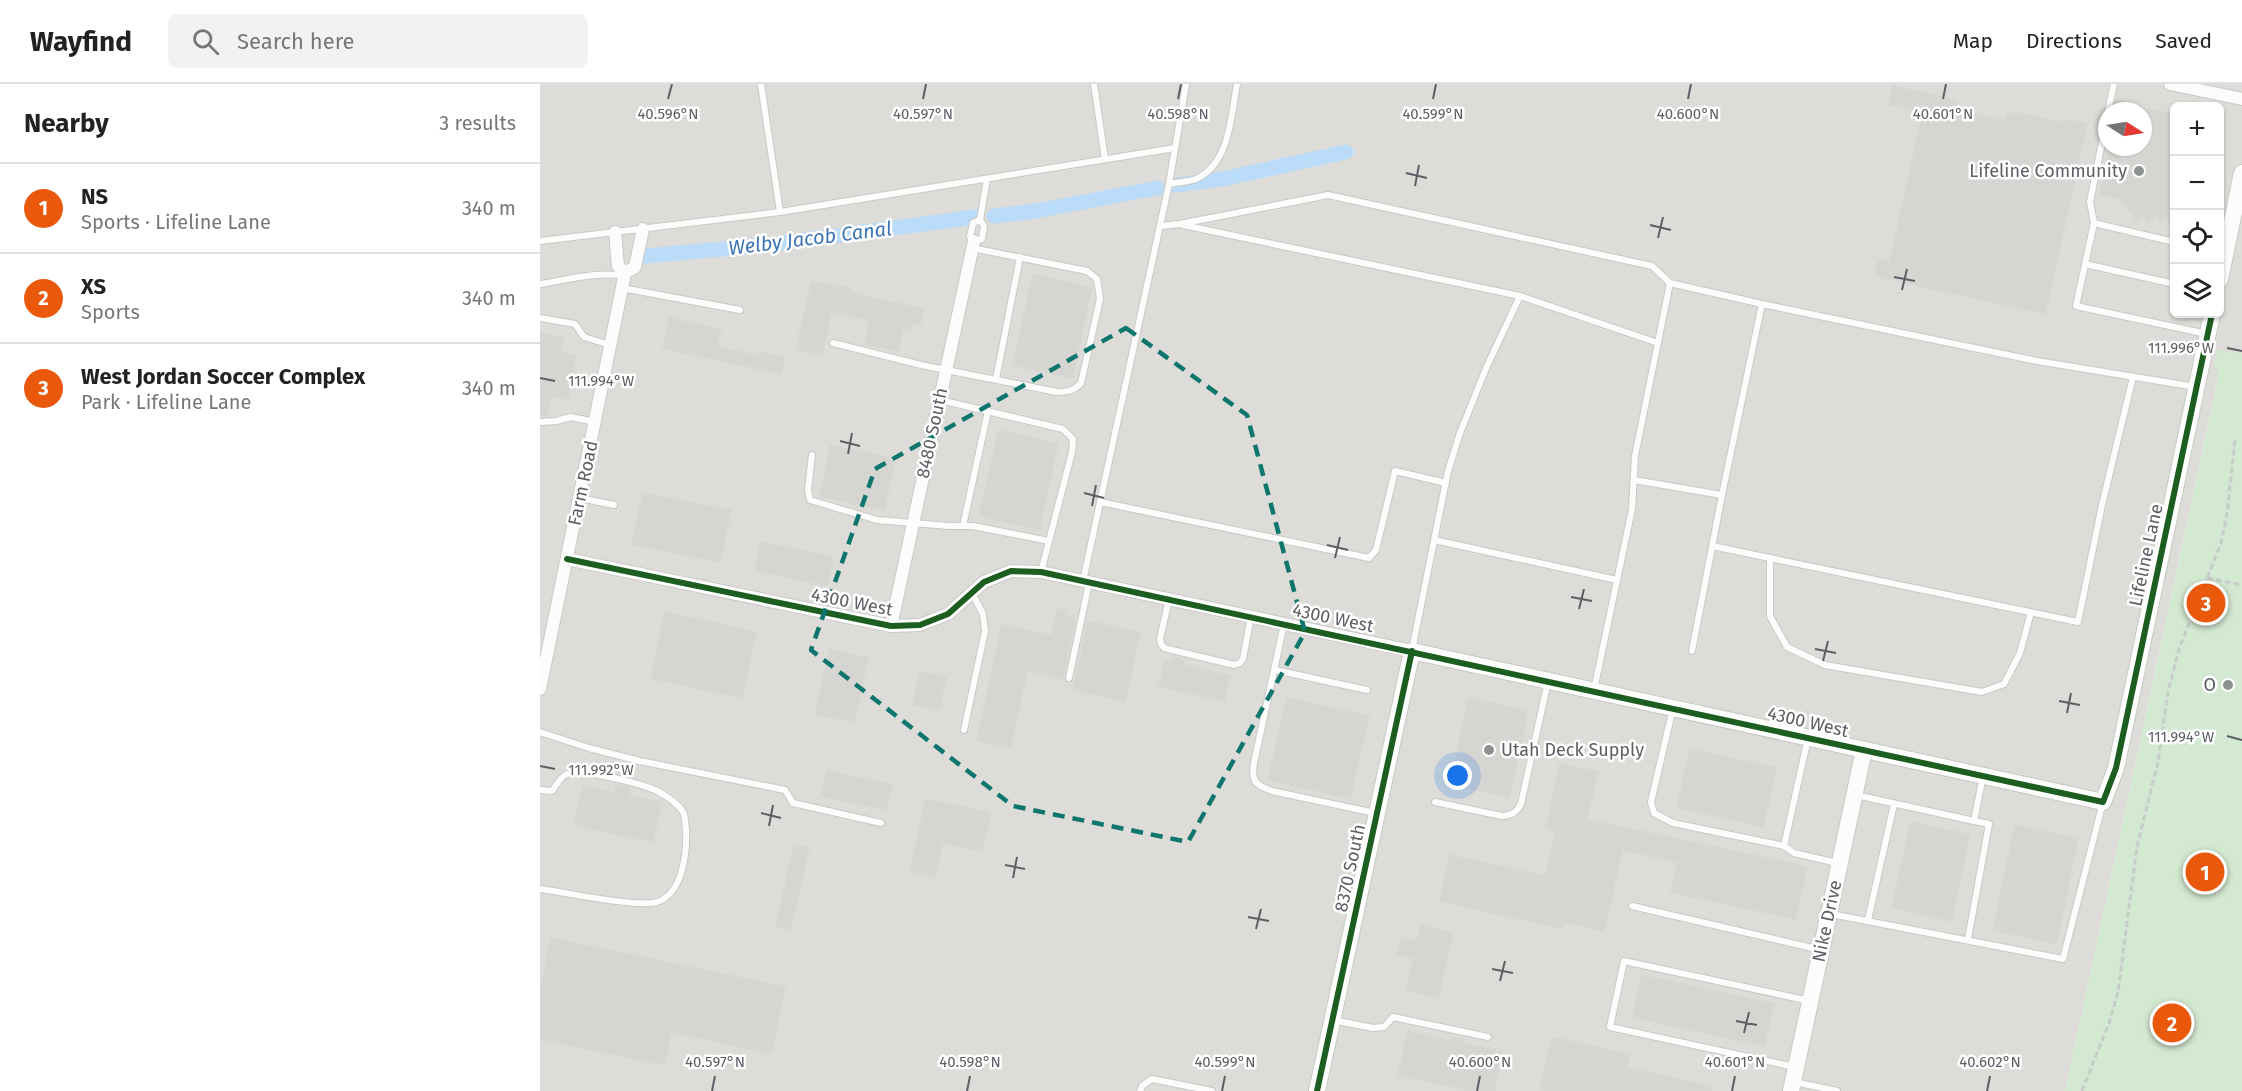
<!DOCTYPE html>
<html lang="en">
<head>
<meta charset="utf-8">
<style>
  body { margin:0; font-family:"Fira Sans",sans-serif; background:#f2f2f2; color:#222 }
  .controls { position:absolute; right:18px; top:18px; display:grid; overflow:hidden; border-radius:9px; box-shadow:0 2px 4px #0004 }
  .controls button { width:54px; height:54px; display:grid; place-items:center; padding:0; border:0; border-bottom:2px solid #e0e0e0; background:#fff; color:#222; font:30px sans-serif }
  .compass { position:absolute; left:1558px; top:18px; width:54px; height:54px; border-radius:50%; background:#fff; box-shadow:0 2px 4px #0004; rotate:102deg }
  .you { position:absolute; left:918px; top:692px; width:21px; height:21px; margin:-15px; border:4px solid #fff; border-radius:50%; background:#1a73e8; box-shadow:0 0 0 9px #1a73e833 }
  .badge { display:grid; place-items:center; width:39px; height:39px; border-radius:50%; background:#ea580c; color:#fff; font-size:20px; font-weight:700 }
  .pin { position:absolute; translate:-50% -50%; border:3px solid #fff; box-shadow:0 2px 6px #0006 }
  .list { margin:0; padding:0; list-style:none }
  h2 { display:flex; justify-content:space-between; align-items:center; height:78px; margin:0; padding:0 24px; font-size:26px }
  h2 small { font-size:20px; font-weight:400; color:#767676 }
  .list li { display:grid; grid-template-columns:39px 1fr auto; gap:18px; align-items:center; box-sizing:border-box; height:90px; padding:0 24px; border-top:2px solid #e0e0e0 }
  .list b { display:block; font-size:22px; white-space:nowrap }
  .list p { margin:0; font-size:20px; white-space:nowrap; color:#767676 }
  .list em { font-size:20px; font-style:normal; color:#767676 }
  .icon { flex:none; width:33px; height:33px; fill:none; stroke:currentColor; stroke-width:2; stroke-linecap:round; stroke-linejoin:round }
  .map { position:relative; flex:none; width:1702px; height:1007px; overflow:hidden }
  header { display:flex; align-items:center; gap:36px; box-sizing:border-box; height:84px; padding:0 30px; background:#fff; border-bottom:2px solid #e0e0e0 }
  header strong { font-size:28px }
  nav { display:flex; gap:33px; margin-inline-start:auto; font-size:21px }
  .search { width:420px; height:54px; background:#f2f2f2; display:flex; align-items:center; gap:15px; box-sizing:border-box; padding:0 21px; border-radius:9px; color:#767676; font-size:22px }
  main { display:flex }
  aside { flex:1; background:#fff }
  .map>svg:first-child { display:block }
</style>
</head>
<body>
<header>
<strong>Wayfind</strong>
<div class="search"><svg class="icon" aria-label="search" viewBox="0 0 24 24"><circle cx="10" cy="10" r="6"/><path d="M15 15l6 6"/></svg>Search here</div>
<nav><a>Map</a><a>Directions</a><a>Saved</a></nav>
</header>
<main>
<aside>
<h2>Nearby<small>3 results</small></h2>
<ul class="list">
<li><span class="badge">1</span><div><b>NS</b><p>Sports · Lifeline Lane</p></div><em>340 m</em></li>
<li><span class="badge">2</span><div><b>XS</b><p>Sports</p></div><em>340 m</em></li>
<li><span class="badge">3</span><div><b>West Jordan Soccer Complex</b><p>Park · Lifeline Lane</p></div><em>340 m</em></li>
</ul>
</aside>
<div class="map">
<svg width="1702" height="1007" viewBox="0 0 1702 1007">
  <rect width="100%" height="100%" fill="#ecece7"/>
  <path fill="#dddcd8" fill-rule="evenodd" d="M0,0H1702V283L1681,279L1525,1007H0ZM1634,22H1680V230H1634ZM1567,27H1603V63H1567Z"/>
  <path fill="#d4e9d2" d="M1677,266L1702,269V1007H1525L1679,290L1674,280Z"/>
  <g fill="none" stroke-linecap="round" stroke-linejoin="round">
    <g stroke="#badcf8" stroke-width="15">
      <path d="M636,101L682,95L806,68"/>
      <path d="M454,132L496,127L617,104"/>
      <path d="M105,172L228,161L435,133"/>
    </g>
  </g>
  <g fill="#d6d5d2" stroke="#dcdad6" stroke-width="1.5">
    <path d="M1352,1L1412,14V17L1418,19L1417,25L1464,36L1466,29L1472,30L1473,27L1526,38L1527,35L1548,39L1506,231L1334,193L1338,175L1349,177L1382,28L1348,21Z"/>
    <path d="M1603,23L1635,30V145L1627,135L1620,139L1616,133L1608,139L1603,133L1596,137L1581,116L1559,111L1569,63H1603Z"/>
    <path d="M492,189L553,203L533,295L472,282Z"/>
    <path d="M271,196L313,204L312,209L385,224L381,241L373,240L371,246L364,245L359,268L324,261L329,237L292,229L283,272L255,266Z"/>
    <path d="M129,233L182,245L178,262L219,271L220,267L245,272L242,291L122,265Z"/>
    <path d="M0,248L25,253L22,267L37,271L34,285L36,286L28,316L12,313L8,332L0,333Z"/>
    <path d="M458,345L519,359L500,447L438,433Z"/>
    <path d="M290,360L356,374L345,427L279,413Z"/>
    <path d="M102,408L192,426L181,479L91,461Z"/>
    <path d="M220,457L294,472L288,503L214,487Z"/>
    <path d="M517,524L529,526L528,532L536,534L524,596L488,588L471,665L436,657L461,540L511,550Z"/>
    <path d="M124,527L217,547L203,615L110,595Z"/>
    <path d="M547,536L601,548L586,618L532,607Z"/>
    <path d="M289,564L329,573L315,639L274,631Z"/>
    <path d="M631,572L645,575L644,580L691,591L685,618L618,603L624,576L630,577Z"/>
    <path d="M379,587L407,592L400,627L372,621Z"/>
    <path d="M746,613L830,631L811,715L727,697Z"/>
    <path d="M928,613L989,626L970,714L909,701Z"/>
    <path d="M1149,664L1237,683L1224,744L1136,724Z"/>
    <path d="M1019,679L1059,687L1048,735L1268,782L1256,836L1130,809L1137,779L1083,767L1065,848L1026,839L1024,846L899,818L909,770L1005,791L1015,747L1005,745Z"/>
    <path d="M286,686L353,700L347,727L280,713Z"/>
    <path d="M76,700L92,704L90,711L122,718L114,759L33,742L42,701L74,708Z"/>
    <path d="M385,714L452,728L443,768L403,760L396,794L369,788Z"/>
    <path d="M1370,737L1431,750L1412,838L1351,824Z"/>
    <path d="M1474,740L1539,754L1517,861L1452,847Z"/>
    <path d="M253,760L270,763L251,847L235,843Z"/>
    <path d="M880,841L914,848L899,915L865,907L872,875L856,871L860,853L876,857Z"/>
    <path d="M10,853L246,902L232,971L132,949L125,982L0,956V902Z"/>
    <path d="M1101,890L1235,919L1225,963L1092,934Z"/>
    <path d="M867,946L911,956V953L923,955L922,958L963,967L955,1007H928L857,992Z"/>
    <path d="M1011,952L1091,970L1088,983L1173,1002L1172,1007H999Z"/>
  </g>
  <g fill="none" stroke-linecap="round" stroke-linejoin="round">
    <g stroke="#c9c9c9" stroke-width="8">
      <g id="lane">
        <path d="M221,0L240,128"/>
        <path d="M554,0L565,75"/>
        <path d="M1568,27L1574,0"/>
        <path d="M1567,33L1550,118L1554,139L1634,158"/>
        <path d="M629,100C637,98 649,98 656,95C690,80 691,31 697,0"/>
        <path d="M440,136L433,139L430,153L434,157L442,155L444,142L440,136L447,95"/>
        <path d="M1554,139L1536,222L1667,250"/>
        <path d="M643,141L980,212"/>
        <path d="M620,142L640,140L788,111L1112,182L1130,199L1222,220L1497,277L1656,303"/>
        <path d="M0,157L240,128L635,64"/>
        <path d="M1545,180L1634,200"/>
        <path d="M0,200C27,196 57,187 84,192"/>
        <path d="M82,204L200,226"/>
        <path d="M0,234L35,240L44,253L70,261"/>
        <path d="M293,259L381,281L517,308C528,308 534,307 541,299L560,215L557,195L547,187L432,164"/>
        <path d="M456,295L480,173"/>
        <path d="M400,316L523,345L533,355L532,368L501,488"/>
        <path d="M0,338L16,337L31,333L55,338"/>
        <path d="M272,371L268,406L270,416L337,436L409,442H433L509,457"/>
        <path d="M1094,396L1182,411L1222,220"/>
        <path d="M40,414L74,421"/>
        <path d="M560,418L829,474L836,466L855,387L906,399"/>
        <path d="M423,442L448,327"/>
        <path d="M894,456L1077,496"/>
        <path d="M1172,462L1538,538L1562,421L1593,293"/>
        <path d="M1230,475V532L1247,563L1285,581L1442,608L1464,600L1480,569L1491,528"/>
        <path d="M543,497L629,100L646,0"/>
        <path d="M629,515L620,555L621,560L624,564L694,581L700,579L703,575L711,532"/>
        <path d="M744,540L714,679C711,697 715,701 732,707L835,729"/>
        <path d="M872,566L908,387L920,349L947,282L980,212L1118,259"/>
        <path d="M1152,567L1182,411"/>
        <path d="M735,586L827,606"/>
        <path d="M529,594L549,499"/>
        <path d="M1054,606L1092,425L1095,372L1130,199"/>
        <path d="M1133,624L1111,718L1114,729L1133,739L1244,762L1254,769L1297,779"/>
        <path d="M424,646L445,547L443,530L432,509"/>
        <path d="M0,648L49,664L100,677L245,706L253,719L341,739"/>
        <path d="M0,706L12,707C16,702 21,692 27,690C41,684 104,700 119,708C128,713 138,719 143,728C146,733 145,740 146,746C147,768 143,810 117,818C98,824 24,808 0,805"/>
        <path d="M1316,711L1434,737L1443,692"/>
        <path d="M895,718L962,732C972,731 976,729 981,720L1008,597"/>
        <path d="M1244,762L1268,654"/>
        <path d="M1092,822L1281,866"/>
        <path d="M1291,830L1523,875L1563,718"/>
        <path d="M1328,836L1354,720"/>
        <path d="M1428,855L1449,740L1434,737"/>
        <path d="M793,936L833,944L844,943L853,933L948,953"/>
        <path d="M1255,983L1070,943L1084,877L1270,917"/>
        <path d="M1254,998L1297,1007"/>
        <path d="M600,1007L602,1002L612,995L672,1007"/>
      </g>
    </g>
    <g stroke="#c9c9c9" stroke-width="14">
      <g id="street">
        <path d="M1630,0L1702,15"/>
        <path d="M75,148L78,182L85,189L95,183L103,145"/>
        <path d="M27,475L351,542L380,541L408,530L444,498L471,487L501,488L872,567"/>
        <path d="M351,542L434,157"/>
        <path d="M0,605L85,189"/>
      </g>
    </g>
    <g stroke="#c7c9c7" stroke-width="18">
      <g id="secondary">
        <path d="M1680,195L1702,89"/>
        <path d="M777,1007L872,567L1563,718L1576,684L1672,230"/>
        <path d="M1251,1007L1324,666"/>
      </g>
    </g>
    <g stroke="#c8cdc9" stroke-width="3" stroke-dasharray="6 3" stroke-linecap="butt">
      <path d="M1667,494L1702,501"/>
      <path d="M1542,1007L1569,939L1578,908L1597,762L1618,678L1628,608L1639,565L1681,459L1687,430L1695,355"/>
    </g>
    <use href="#lane" stroke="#fcfcfb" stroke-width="6"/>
    <use href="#street" stroke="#fcfcfb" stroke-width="12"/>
    <use href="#secondary" stroke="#fcfcfb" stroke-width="16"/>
    <g stroke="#fff" stroke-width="10">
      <g id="cycleway">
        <path d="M27,475L351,542L380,541L408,530L444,498L471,487L501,488L1563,718L1576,684L1672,230"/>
        <path d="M777,1007L872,567"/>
      </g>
    </g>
    <use href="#cycleway" stroke="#1b5e20" stroke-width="6"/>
  </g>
  <path fill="none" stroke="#0f766e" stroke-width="4.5" stroke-dasharray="12 8" stroke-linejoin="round" d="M586,244L707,331L765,548L648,758L473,722L271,566L335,385Z"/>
  <path fill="none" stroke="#5c6065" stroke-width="2" d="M128,15L132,0M383,15L386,0M638,15L641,0M893,15L896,0M1148,15L1151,0M1403,15L1406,0M866,89L887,94M875,102L879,81M1110,141L1131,146M1118,154L1123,133M1354,193L1375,197M1362,206L1367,185M1687,264L1702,267M0,294L15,297M300,357L320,362M308,370L312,349M544,409L564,414M552,422L556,401M787,461L808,466M795,474L800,453M1031,513L1052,517M1039,525L1044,505M1275,565L1296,569M1283,577L1288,557M1519,617L1540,621M1527,629L1531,609M1687,652L1702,656M0,682L15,685M221,729L241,734M229,742L233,721M465,781L485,785M473,794L477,773M708,833L729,837M716,845L721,825M952,885L973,889M960,897L965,877M1196,937L1217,941M1204,949L1209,928M172,1007L175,992M427,1007L430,992M682,1007L685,992M937,1007L940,992M1192,1007L1195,992M1447,1007L1450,992"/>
  <g fill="#8e9192" stroke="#fff" stroke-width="2">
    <circle cx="1599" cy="87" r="6"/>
    <circle cx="1688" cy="601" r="6"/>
    <circle cx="949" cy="666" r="6"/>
  </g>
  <g text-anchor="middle" stroke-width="5" stroke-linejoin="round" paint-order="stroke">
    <g font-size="18" fill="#5c6065" stroke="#fff" text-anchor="end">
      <text x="1587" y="93">Lifeline Community</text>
      <text x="1676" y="607">O</text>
      <text x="961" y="672" text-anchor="start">Utah Deck Supply</text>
    </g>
    <g font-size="18" fill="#5c6065" stroke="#fff">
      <text transform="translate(392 349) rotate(-78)" y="6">8480 South</text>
      <text transform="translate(43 399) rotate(-78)" y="6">Farm Road</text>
      <text transform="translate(1606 471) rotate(-78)" y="6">Lifeline Lane</text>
      <text transform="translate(312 518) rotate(11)" y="6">4300 West</text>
      <text transform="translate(793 534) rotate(12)" y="6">4300 West</text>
      <text transform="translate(1268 638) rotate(13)" y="6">4300 West</text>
      <text transform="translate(810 784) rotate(-78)" y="6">8370 South</text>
      <text transform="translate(1287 837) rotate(-78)" y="6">Nike Drive</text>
    </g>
    <g font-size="20" font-style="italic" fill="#3d74b5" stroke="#fff">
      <text transform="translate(270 154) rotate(-7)" y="7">Welby Jacob Canal</text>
    </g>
  </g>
  <g font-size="15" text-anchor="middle" fill="#5c6065" stroke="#fff" stroke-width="5" stroke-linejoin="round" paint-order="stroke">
    <text x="128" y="35">40.596°N</text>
    <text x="383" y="35">40.597°N</text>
    <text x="638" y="35">40.598°N</text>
    <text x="893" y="35">40.599°N</text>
    <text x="1148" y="35">40.600°N</text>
    <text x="1403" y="35">40.601°N</text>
    <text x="1641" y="269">111.996°W</text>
    <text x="61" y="302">111.994°W</text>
    <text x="1641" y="658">111.994°W</text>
    <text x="61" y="691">111.992°W</text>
    <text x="175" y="983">40.597°N</text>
    <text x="430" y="983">40.598°N</text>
    <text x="685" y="983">40.599°N</text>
    <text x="940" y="983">40.600°N</text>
    <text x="1195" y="983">40.601°N</text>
    <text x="1450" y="983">40.602°N</text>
  </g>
</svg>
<div class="controls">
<button>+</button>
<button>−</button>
<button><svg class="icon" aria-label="locate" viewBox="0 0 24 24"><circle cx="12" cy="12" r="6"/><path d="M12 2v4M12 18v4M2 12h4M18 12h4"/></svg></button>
<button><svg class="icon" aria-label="layers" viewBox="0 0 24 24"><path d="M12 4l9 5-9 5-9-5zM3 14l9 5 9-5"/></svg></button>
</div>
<svg class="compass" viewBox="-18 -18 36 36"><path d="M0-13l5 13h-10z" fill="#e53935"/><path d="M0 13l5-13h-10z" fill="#767676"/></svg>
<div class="you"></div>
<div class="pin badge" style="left:1665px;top:788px">1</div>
<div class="pin badge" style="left:1632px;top:939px">2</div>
<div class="pin badge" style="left:1666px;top:519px">3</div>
</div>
</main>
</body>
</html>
